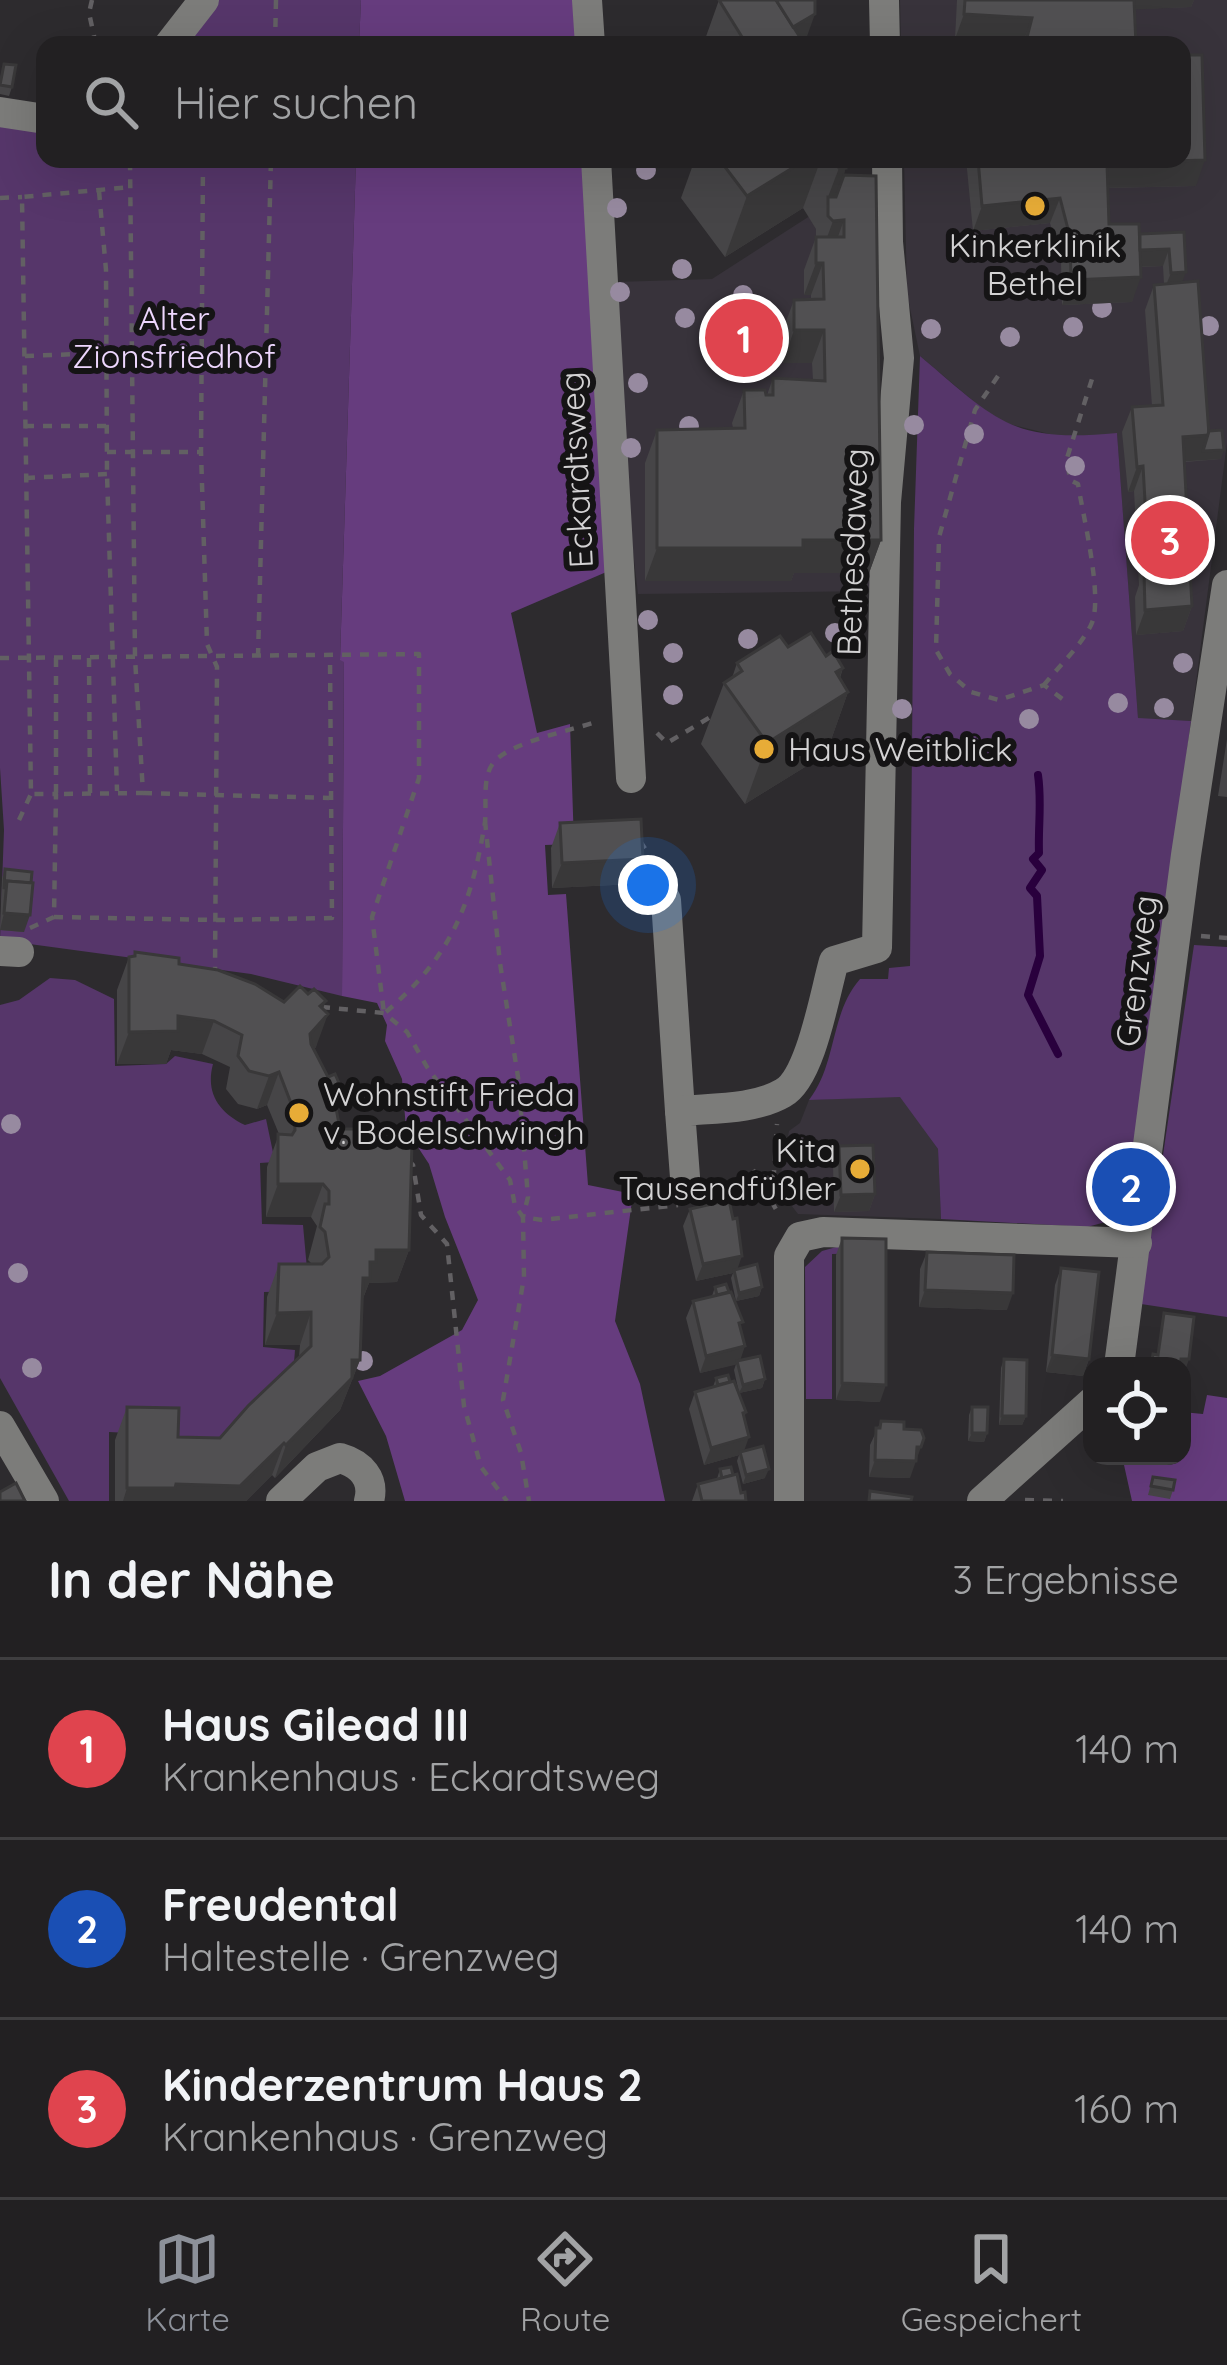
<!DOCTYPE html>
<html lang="de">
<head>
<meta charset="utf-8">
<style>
  body { margin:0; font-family:Quicksand,sans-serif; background:#2e2d2f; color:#f1f3f6 }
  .controls { position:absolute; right:36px; bottom:36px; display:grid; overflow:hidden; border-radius:24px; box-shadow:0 12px 48px #0002 }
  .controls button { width:108px; height:108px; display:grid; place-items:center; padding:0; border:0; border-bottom:3px solid #3f3e40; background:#222022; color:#f1f3f6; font:60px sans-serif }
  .you { position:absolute; left:648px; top:885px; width:42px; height:42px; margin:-30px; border:9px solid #fff; border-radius:50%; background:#1a73e8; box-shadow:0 0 0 18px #1a73e833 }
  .badge { display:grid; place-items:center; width:78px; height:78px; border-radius:50%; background:#8c9099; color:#fff; font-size:39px; font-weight:700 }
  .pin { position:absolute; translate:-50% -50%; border:6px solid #fff; box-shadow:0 3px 12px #0006 }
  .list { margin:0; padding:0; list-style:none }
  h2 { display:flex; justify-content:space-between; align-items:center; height:156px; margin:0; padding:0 48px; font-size:51px }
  h2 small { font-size:39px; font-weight:400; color:#a2a3a5 }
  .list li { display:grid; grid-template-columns:78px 1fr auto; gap:36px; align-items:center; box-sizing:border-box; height:180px; padding:0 48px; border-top:3px solid #3f3e40 }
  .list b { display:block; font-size:45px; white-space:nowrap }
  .list p { margin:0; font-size:39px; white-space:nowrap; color:#a2a3a5 }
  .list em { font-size:39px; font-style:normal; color:#a2a3a5 }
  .icon { flex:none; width:66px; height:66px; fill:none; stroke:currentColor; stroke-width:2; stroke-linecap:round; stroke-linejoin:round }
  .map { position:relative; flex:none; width:1227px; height:1501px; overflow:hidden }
  .search { position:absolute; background:#222022; box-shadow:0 12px 48px #0002; left:36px; right:36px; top:36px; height:132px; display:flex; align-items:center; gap:30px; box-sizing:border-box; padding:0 42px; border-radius:24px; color:#a2a3a5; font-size:45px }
  .sheet { height:696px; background:#222022 }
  nav { display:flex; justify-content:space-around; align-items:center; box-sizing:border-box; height:168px; border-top:3px solid #3f3e40; background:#222022; font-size:33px; color:#a2a3a5 }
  nav a { display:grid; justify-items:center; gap:6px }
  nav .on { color:#8c9099 }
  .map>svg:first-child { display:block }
</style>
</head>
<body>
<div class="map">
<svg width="1227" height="1501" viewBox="0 0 1227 1501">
  <rect width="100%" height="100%" fill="#2d2b2e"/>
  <g fill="#38333b">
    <path d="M900,0H1227V443L1191,721L1138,719L1117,434L1066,438L997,421L920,356L907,294L904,159H1182V45H901Z"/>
    <path d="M861,183L871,591L638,594L629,517L616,282L712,279Z"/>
    <path d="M900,1096L938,1149L941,1219L798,1214L778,1188L789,1131L800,1123L809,1100Z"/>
  </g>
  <g fill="#56366a">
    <path d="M215,0H361L359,45H179Z"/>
    <path d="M0,122L45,129V159H356L340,659L344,661L342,996L251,974L0,940L4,830L0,768Z"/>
    <path d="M920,356C997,421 1011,443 1117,433L1138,718L1191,721L1126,1207L1117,1219L1087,1227L941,1219L938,1149L900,1097L809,1100C837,1064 830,1013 860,979H888L889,968L910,966L914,529Z"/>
    <path d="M1194,945L1227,947V1317L1141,1304Z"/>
    <path d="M50,978L75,980L114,999L115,1066L166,1064L175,1056L213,1064C205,1094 220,1113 245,1125L266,1119L275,1162L260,1163L262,1224L303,1225L309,1291L264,1292L263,1347L295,1350L293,1375L206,1464L169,1435L109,1432V1501H69L0,1378V1005L19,1000Z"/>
    <path d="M840,1246L878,1253L832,1254V1399H806L805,1267L822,1251Z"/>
  </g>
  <g fill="#663c7e">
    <path d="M361,0H583L585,45H359Z"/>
    <path d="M356,159H590L611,570L511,613L537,733L570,724L574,844L545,845L548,895L566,894L588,1185L633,1194L615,1321L640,1384L665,1501H405L386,1436L358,1381L380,1376L462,1330L478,1300L445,1217L429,1164L406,1129L402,1079L385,1041L387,1025L377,1003L342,996L344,662L340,660Z"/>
    <path d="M1207,1395L1227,1398V1501H1132L1122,1456H1182V1412L1203,1414Z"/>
  </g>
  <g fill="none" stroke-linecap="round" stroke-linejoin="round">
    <path stroke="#29003d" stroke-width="8" d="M1038,775C1042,802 1038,826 1039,853L1033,859L1042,870L1030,888L1037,896L1040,956L1028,995L1058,1054"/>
    <g stroke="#626063" stroke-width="4.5" stroke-dasharray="9 9" stroke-linecap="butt">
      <path d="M92,0L89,13L96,45"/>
      <path d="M275,45L276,0"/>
      <path d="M203,159L201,452L207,644L217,667L215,973"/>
      <path d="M99,191L106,270L107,474L117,791"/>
      <path d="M0,198L22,197"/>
      <path d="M25,356L107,353"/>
      <path d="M998,376L975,410L939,537L936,650L950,674L971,692L999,700L1044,685L1069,704"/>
      <path d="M25,426H107"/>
      <path d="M107,452H201"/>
      <path d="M26,478L107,474"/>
      <path d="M258,657L271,159"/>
      <path d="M0,658L419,654V778L372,917L384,1013"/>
      <path d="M56,658V794L143,793L135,658L130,159"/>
      <path d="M89,658L90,793"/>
      <path d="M1044,685C1059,666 1080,647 1091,625C1104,600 1083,516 1078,484L1070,480L1067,458L1092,379"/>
      <path d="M657,733L667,743L712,716"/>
      <path d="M143,793L329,798"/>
      <path d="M19,820L31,794"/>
      <path d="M485,821L500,963L518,1077L528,1197L523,1217L524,1277L503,1400L521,1453L529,1501"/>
      <path d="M640,841L660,871"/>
      <path d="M54,917L218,920L332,918L330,657"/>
      <path d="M30,928L54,917L56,794H31L22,197L131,187"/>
      <path d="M1201,936L1227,938"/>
      <path d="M321,1007L384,1013L407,1032L427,1067L510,1180L515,1206L523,1217L542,1220L678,1205"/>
      <path d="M386,1012C451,956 471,907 485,822C487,803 481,774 496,760C515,741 573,730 599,721"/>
      <path d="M378,1135L390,1145"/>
      <path d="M408,1160L413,1165L421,1215L447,1244L464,1406L481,1467L507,1501"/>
      <path d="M753,1170L780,1216"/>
      <path d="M767,1195L773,1187L777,1124"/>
      <path d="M701,1202L767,1195"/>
      <path d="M1025,1500L1063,1501"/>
    </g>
    <g stroke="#7c7c7a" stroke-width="30">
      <path d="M587,0L590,45"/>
      <path d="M884,0L885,45"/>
      <path d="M169,45L204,0"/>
      <path d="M0,112L45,119"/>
      <path d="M596,159L631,778"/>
      <path d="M666,900L680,1111"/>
      <path d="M0,951L19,952"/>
      <path d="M685,1177L680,1111C712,1108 754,1110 783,1093C811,1078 825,992 834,961L877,948L886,502L899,358L888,242L887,159"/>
      <path d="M1119,1366L1186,855L1227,585"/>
      <path d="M0,1426L44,1501"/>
      <path d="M281,1501L317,1467L340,1458C361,1464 375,1479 369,1501"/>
      <path d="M789,1501V1256L800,1237L823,1232L1137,1243"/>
      <path d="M982,1501L1092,1402"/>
    </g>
  </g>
  <g fill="#978aa0">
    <circle cx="646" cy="170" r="10"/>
    <circle cx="617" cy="208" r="10"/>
    <circle cx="682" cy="269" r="10"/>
    <circle cx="620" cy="292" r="10"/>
    <circle cx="743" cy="295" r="10"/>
    <circle cx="1102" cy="308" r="10"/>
    <circle cx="685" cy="318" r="10"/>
    <circle cx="1209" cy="326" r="10"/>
    <circle cx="1073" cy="327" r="10"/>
    <circle cx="931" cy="329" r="10"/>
    <circle cx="1010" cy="337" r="10"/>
    <circle cx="638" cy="383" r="10"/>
    <circle cx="914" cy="425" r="10"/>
    <circle cx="689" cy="426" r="10"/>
    <circle cx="974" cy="434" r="10"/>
    <circle cx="631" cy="448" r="10"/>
    <circle cx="1075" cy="466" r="10"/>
    <circle cx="1196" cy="559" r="10"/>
    <circle cx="648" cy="620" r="10"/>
    <circle cx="835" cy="633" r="10"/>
    <circle cx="748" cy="639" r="10"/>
    <circle cx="673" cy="653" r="10"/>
    <circle cx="1183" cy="663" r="10"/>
    <circle cx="673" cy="695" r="10"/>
    <circle cx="1118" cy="703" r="10"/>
    <circle cx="1164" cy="708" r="10"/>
    <circle cx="902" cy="709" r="10"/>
    <circle cx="1029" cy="719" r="10"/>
    <circle cx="11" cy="1124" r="10"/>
    <circle cx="18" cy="1273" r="10"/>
    <circle cx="363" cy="1361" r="10"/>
    <circle cx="32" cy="1368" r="10"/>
  </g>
  <g fill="#464547">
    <path d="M719,0L806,39L802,41L805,45H703Z"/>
    <path d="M957,0H1194L1191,7L1134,9L1136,45H1023V43L955,39Z"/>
    <path d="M4,64L12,87L9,96L0,94V78Z"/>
    <path d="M695,159H846L844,175L881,540L869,573H794L791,581H645V463L657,430L733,428L732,423L744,390L767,395L773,378L813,380L812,363H783L782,332L794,300L811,299V295H804V270L816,237V229L803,208L725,257L681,198Z"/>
    <path d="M966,159H1182L1196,186L1108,188L1109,224L1140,234L1184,232L1182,282L1209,431L1221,459L1185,462L1192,606L1183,631L1136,635L1135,597L1139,585L1134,491L1128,492L1122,432L1132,407L1152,406L1145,310L1154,285L1164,284L1163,266L1141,267L1132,302L1062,305L1061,262L1050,223L973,231Z"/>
    <path d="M788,647L826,656L843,668L840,678L848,692L826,754L745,804L701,744L724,683L732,678L737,663Z"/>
    <path d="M1227,739V797L1218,796Z"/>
    <path d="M560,823L634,884L552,888L551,848Z"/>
    <path d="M5,869L24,932L0,930L2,878Z"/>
    <path d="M135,952L179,964L284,1002L323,1009L316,1047L314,1049L334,1098L340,1129L367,1143L409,1250L397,1282L369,1283L362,1301L360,1360L340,1410L275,1478L272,1475L246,1501H115V1440L127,1407L178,1437L220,1438L299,1357L300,1345H265L267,1297L279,1264H312L308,1260L317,1226L311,1217H266L267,1167L279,1134L267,1105L257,1109L238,1104L226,1089L230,1067L202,1054L171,1050L166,1064H117V990L129,957H133Z"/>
    <path d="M839,1146L875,1194L869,1211L834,1212L833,1163Z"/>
    <path d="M712,1197L737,1269L762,1287L759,1296L736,1301L731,1278L733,1273L696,1281L683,1226L690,1209L709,1205Z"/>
    <path d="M842,1238L880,1402L836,1400V1255Z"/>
    <path d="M927,1252L1007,1310L919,1307L920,1269Z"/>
    <path d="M1061,1268L1089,1359L1083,1376L1046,1372L1055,1285Z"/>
    <path d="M715,1287L741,1329L740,1360L765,1379L762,1388L739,1393L734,1370L736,1364L700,1373L686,1318L693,1301L712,1296Z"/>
    <path d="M1004,1359L1026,1416L1022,1425H999L1001,1368Z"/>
    <path d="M716,1378L730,1382L746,1412L744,1418V1451L765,1478L743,1484L737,1461L739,1455L704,1465L689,1409L695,1392L713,1387Z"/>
    <path d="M972,1407L987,1433L984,1442L968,1441L969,1415Z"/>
    <path d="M881,1421L910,1478L869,1477L870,1445Z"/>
    <path d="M720,1469L733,1475L746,1501H692L698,1484L717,1479Z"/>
    <path d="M1153,1477L1173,1490L1170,1499L1148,1495Z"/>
  </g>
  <g fill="#393839">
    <path d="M1128,0H1194L1191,7L1124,10Z"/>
    <path d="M815,14L806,39L796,45H767Z"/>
    <path d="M964,14L1032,18L1023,43L955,39Z"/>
    <path d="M804,159H821L803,208L725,257L747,196Z"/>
    <path d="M1205,160L1196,186L1098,188L1107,163Z"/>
    <path d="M839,168H846L828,217V197Z"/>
    <path d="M1060,198L1050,223L973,231L982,206Z"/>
    <path d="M844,220L832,253L821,254L833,221Z"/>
    <path d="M1169,249L1163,266L1131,267L1137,250Z"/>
    <path d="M816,263H823L811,295H804Z"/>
    <path d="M1186,272L1180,289L1164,290L1171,273Z"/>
    <path d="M1141,277L1132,302L1062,305L1071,280Z"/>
    <path d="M794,330H824L812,363H783Z"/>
    <path d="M1209,435L1224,450L1221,459L1174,462L1183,437Z"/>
    <path d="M1143,466L1134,491L1128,492L1137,467Z"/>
    <path d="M803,540H881L869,573H794L791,581H645L657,548Z"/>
    <path d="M1192,606L1183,631L1136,635L1145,610Z"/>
    <path d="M843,668L830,704L848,692L826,754L745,804L767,743L836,672Z"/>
    <path d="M643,859L634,884L552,888L562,863Z"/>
    <path d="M4,913L30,915L24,932L0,930Z"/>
    <path d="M326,1001L316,1027L328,1014L316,1047L298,1067L320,1006Z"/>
    <path d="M178,1016L214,1021L202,1054L171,1050L166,1064H117L129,1032Z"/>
    <path d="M279,1072L267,1105L257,1109L269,1076Z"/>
    <path d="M278,1184H323L311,1217H266Z"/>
    <path d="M875,1194L869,1211L834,1212L841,1195Z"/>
    <path d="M376,1250H409L397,1282L369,1283L358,1311L363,1278Z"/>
    <path d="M742,1256L736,1273L734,1270L733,1273L696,1281L703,1264Z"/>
    <path d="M762,1287L759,1296L736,1301L739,1293Z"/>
    <path d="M925,1290L1013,1293L1007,1310L919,1307Z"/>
    <path d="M311,1312L300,1345H265L277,1313Z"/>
    <path d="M745,1346L739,1364L700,1373L706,1356Z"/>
    <path d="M1052,1355L1089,1359L1083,1376L1046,1372Z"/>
    <path d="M1181,1359H1189L1186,1368L1178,1366Z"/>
    <path d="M352,1360H360L340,1410L275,1478L286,1445Z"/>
    <path d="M765,1379L762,1388L739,1393L743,1385Z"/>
    <path d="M842,1383L886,1385L880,1402L836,1400Z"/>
    <path d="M1002,1416H1026L1022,1425H999Z"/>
    <path d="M972,1433H987L984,1442L968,1441Z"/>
    <path d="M749,1437L743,1454L704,1465L711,1448Z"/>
    <path d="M284,1443L272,1475L246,1501H123L127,1488L176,1484Z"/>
    <path d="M917,1447H921L910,1478L869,1477L875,1460Z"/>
    <path d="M769,1469L765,1478L743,1484L746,1475Z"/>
  </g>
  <g fill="#515052" stroke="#393839" stroke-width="3">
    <path d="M719,0H776L805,45H747Z"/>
    <path d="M776,0H815V14L793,27Z"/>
    <path d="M965,0H1134L1136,45H1025L1032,18L964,14Z"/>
    <path d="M1182,55H1202L1205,160L1107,163L1109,224H1139L1141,277L1071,280L1070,237L1060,198L982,206L978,159H1182Z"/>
    <path d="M4,64L16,65L12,87L0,85Z"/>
    <path d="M719,159H807L747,196Z"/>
    <path d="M833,159H846V168H839Z"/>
    <path d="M844,175L876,176L881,540H803V548H657V430L745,428L744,390H765L766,395H773V378L825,381L824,330H794V300L824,299L823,263H816V237H844V220L833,221L828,216V197H836Z"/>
    <path d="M1184,232L1186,272L1171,273L1169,249L1140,250V234Z"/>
    <path d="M1198,281L1209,435L1183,437L1192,606L1145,610L1144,572L1149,571L1143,466L1137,467L1132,407L1163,405L1154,285Z"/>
    <path d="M1222,430L1224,450L1203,451L1209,431Z"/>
    <path d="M811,633L826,656L833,651L843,668L836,672L848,692L767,743L724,683L742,671L737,663L780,636L788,647Z"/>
    <path d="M641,819L643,859L562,863L560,823Z"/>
    <path d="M5,869L32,872L31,883L7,881L4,889Z"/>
    <path d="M7,881L33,883L30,915L4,913Z"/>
    <path d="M135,952L179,958V964L218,970L255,984L284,1002L300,986L308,994L314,989L326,1001L320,1006L328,1014L310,1034L311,1044L328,1077L335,1074L339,1083L332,1087L340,1129H367V1143L412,1142L409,1250H376V1262H370V1278H363L360,1360H352V1378L286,1445L284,1443L240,1486L176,1484L175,1488H127V1407L179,1408L178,1437L220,1438L248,1406L311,1346V1312L277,1313L279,1264H322L329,1257L325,1232L320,1227L325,1204H329V1191L323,1184H278V1134L292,1135L295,1130L294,1111L279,1072L269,1076L249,1071L238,1056L242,1035L214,1021L178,1016V1031L129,1032V957L135,956Z"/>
    <path d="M873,1145L875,1194L841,1195L839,1146Z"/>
    <path d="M723,1194L725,1201L714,1204L712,1197Z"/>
    <path d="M729,1200L733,1219L737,1218L742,1256L703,1264L690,1209Z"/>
    <path d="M842,1238L886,1239V1385L842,1383Z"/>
    <path d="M927,1252L1014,1255L1013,1293L925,1290Z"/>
    <path d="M757,1264L762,1287L739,1293L734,1270Z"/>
    <path d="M1061,1268L1099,1272L1089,1359L1052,1355Z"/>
    <path d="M726,1284L729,1292L717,1295L715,1287Z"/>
    <path d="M731,1292L743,1322L739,1323L745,1346L706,1356L693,1301Z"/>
    <path d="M1164,1313L1194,1317L1189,1359H1181L1180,1366H1151L1153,1354L1158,1355Z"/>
    <path d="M760,1356L765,1379L743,1385L737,1361Z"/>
    <path d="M1004,1359L1027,1360L1026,1416H1002Z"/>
    <path d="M728,1375L730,1382L718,1385L716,1378Z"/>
    <path d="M734,1381L746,1412L743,1413L749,1437L711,1448L695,1392Z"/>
    <path d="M972,1407H988L987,1433H972Z"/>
    <path d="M881,1421L904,1422V1429L921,1430L924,1438L921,1447H917L916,1461L875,1460L876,1428H880Z"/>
    <path d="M763,1446L769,1469L746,1475L740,1452Z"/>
    <path d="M731,1467L733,1475L722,1478L720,1469Z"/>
    <path d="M737,1474L741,1493L745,1492L746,1501H702L698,1484Z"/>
    <path d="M1153,1477L1175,1480L1173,1490L1151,1486Z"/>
    <path d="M16,1483L25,1501H0V1492Z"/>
    <path d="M870,1491L912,1497L911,1501H869Z"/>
  </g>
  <g fill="#e7ac37" stroke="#151415" stroke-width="4.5">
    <circle cx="1035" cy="206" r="12"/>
    <circle cx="764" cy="749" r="12"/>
    <circle cx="299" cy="1113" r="12"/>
    <circle cx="860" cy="1169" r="12"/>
  </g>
  <g text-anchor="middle" stroke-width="12" stroke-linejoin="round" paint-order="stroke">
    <g font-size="33" fill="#d3d2d3" stroke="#151415" text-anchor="start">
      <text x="1035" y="257" text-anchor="middle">Kinkerklinik<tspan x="1035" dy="38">Bethel</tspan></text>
      <text x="788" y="761">Haus Weitblick</text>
      <text x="323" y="1106">Wohnstift Frieda<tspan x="323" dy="38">v. Bodelschwingh</tspan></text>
      <text x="836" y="1162" text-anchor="end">Kita<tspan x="836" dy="38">Tausendfüßler</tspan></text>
    </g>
    <g font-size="33" fill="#eed7fe" stroke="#151415">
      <text x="174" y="330">Alter<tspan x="174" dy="38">Zionsfriedhof</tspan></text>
    </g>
    <g font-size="33" fill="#d3d2d3" stroke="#151415">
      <text transform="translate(576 470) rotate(-93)" y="12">Eckardtsweg</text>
      <text transform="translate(852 552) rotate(-88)" y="12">Bethesdaweg</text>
      <text transform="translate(1136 971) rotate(-83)" y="12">Grenzweg</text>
    </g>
  </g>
</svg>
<div class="controls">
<button><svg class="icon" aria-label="locate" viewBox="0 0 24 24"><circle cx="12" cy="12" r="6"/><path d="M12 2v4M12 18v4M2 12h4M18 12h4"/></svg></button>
</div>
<div class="you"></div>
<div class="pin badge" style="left:744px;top:338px;background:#e0444e">1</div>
<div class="pin badge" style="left:1131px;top:1187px;background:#1a4fb4">2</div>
<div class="pin badge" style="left:1170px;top:540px;background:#e0444e">3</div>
<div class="search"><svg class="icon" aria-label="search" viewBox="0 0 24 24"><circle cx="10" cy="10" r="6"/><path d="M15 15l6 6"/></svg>Hier suchen</div>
</div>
<section class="sheet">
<h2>In der Nähe<small>3 Ergebnisse</small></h2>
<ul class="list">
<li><span class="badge" style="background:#e0444e">1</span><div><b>Haus Gilead III</b><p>Krankenhaus · Eckardtsweg</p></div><em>140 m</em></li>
<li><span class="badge" style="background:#1a4fb4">2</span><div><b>Freudental</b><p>Haltestelle · Grenzweg</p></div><em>140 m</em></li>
<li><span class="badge" style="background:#e0444e">3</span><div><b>Kinderzentrum Haus 2</b><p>Krankenhaus · Grenzweg</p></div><em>160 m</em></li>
</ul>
</section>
<nav>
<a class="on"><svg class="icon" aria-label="map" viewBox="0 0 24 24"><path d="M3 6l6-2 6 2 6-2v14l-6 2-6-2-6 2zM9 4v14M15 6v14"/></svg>Karte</a>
<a><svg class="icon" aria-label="directions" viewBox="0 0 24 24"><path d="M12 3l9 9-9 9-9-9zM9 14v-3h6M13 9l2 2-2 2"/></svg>Route</a>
<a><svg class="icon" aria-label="saved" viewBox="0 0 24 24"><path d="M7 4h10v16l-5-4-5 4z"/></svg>Gespeichert</a>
</nav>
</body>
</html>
